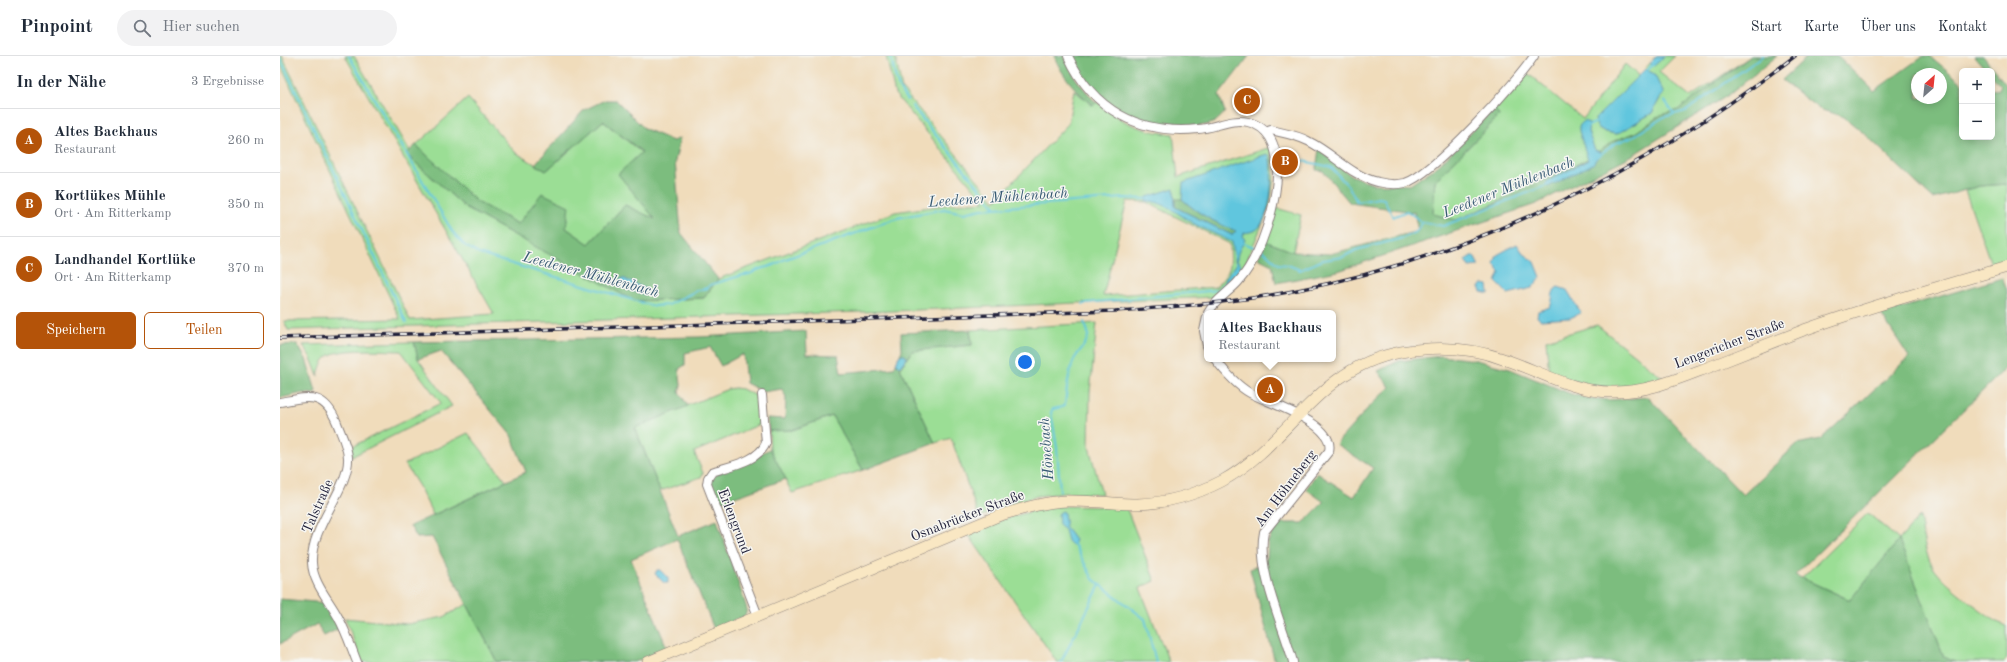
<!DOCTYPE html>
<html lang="de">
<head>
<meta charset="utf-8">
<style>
  body { margin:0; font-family:"Old Standard TT",serif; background:#f2f2f3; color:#1f2937 }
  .controls { position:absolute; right:12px; top:12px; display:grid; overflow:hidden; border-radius:6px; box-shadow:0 2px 10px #0003 }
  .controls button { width:36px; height:36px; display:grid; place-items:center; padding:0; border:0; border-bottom:1px solid #e0e1e3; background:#fff; color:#1f2937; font:20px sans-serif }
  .compass { position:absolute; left:1631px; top:12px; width:36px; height:36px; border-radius:50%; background:#fff; box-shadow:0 2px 10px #0003; rotate:27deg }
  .you { position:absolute; left:745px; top:306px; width:14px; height:14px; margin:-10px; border:3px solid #fff; border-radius:50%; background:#1a73e8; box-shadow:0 0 0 6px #1a73e833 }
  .badge { display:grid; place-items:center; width:26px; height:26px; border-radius:50%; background:#b45309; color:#fff; font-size:13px; font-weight:700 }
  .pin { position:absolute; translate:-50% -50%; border:2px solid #fff; box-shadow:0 1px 4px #0006 }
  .popup { position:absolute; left:924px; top:254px; width:132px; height:52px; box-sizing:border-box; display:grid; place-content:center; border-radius:6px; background:#fff; filter:drop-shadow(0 1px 3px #0005); font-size:13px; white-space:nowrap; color:#747a83 }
  .popup b { font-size:15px; color:#1f2937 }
  .popup::after { content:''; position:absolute; left:50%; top:100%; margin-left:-8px; border:8px solid transparent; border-top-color:#fff }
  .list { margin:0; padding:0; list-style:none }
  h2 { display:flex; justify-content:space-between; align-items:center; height:52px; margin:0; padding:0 16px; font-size:17px }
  h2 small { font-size:13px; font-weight:400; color:#747a83 }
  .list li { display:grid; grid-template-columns:26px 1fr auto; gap:12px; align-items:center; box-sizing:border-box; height:64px; padding:0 16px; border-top:1px solid #e0e1e3 }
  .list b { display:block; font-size:15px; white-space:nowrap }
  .list p { margin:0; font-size:13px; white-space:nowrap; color:#747a83 }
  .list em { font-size:13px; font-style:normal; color:#747a83 }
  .actions { display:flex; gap:8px; padding:12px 16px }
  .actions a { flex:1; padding:9px 0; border:1px solid #b45309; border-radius:6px; text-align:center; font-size:14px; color:#b45309 }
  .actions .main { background:#b45309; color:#fff }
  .icon { flex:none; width:22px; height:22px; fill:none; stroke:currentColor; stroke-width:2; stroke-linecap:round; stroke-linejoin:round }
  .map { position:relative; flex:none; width:1727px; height:606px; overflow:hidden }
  header { display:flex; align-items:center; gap:24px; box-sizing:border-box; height:56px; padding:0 20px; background:#fff; border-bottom:1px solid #e0e1e3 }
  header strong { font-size:19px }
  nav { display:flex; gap:22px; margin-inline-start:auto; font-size:14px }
  .search { width:280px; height:36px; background:#f2f2f3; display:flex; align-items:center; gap:10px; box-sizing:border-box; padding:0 14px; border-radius:22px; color:#747a83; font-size:15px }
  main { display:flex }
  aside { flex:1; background:#fff }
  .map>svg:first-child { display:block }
</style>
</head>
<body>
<header>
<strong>Pinpoint</strong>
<div class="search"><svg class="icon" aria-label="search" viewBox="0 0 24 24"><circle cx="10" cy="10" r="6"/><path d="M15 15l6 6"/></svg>Hier suchen</div>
<nav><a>Start</a><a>Karte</a><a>Über uns</a><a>Kontakt</a></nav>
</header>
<main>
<aside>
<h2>In der Nähe<small>3 Ergebnisse</small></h2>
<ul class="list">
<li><span class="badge">A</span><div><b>Altes Backhaus</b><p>Restaurant</p></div><em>260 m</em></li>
<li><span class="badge">B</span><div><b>Kortlükes Mühle</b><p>Ort · Am Ritterkamp</p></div><em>350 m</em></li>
<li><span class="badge">C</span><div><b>Landhandel Kortlüke</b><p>Ort · Am Ritterkamp</p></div><em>370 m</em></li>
</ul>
<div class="actions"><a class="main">Speichern</a><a>Teilen</a></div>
</aside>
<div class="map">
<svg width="1727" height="606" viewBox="0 0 1727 606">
  <rect width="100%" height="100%" fill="#f6f6f2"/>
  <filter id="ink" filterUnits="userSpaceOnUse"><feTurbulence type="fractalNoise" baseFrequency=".025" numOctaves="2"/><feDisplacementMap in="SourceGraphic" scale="8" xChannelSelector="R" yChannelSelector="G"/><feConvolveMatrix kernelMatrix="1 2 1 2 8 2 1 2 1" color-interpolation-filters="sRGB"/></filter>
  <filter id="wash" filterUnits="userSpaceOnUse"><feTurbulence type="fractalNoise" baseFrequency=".012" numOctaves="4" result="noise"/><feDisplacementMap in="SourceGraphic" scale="16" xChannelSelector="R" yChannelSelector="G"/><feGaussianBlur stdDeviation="0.9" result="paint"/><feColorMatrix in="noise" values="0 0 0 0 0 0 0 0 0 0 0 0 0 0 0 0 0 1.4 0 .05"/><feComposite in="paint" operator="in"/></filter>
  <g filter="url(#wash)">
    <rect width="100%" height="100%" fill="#f0dcbb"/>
    <g fill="#9bde95" stroke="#5e8068" fill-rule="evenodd">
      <path d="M0,0H2L130,264L214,258L65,0H74L130,95L126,98L187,153L355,245L424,242L438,223L615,156L671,148L705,146L615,38L606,0H615L622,33L715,145L788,68L794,34L812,49L817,46C840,66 862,76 893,78L898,121L991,91L994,120L990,151L963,213L935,241L613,255L8,274L4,265L120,263L0,8ZM847,145L866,146L950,188C951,212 952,213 936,231L823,240Z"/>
      <path d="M1376,0H1395L1379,16L1410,41L1471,0L1398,54L1381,59L1355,77L1334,85L1308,103L1216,147L1176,164L1153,158L1155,125L1219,60L1214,52L1246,16L1303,63L1345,8L1359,20L1315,63L1317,71L1325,76L1337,78L1372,57L1380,42L1381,30L1377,27L1374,18L1365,13Z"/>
      <path d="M188,42L235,96L266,115L323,65L362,97L376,164L345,149L309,188L286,172L238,168L197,146L136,89Z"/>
      <path d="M1727,128V204L1711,208L1685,134L1700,130Z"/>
      <path d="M996,152L1021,159L1013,196L985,185Z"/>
      <path d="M817,267L810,336L809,391L822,438L785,437L757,440L699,461L671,382L655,387L620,312L632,295L692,289L690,274Z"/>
      <path d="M1317,269L1383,322C1367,326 1350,331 1333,331C1311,332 1289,323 1269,317L1266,284Z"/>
      <path d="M134,286L138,303L172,350L73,400L71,391L161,347L121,295C105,295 58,291 47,301C41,306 40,313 38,320L31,302L23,289Z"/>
      <path d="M455,332L462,333L477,340L481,368L414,396L423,417L421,421L380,435L355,371L448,333Z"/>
      <path d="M552,360L583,414L512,437L490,393L489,375L512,374Z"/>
      <path d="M188,377L226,425L153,459L140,432L125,408Z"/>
      <path d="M773,450L846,451L875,525L860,532L889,606H777L688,478L726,462Z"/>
      <path d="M1588,457L1619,484L1640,460C1643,477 1644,497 1653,511C1665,530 1699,552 1717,566L1727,570V603L1724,606H1675L1664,601L1619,485L1570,544L1522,522Z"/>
      <path d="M187,548L217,606H82L65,562L128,568L164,561Z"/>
    </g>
    <g fill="#7cbd7e" stroke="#4f705c" fill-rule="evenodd">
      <path d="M774,0H784L796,23L816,47L812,49C796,35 782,20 774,0Z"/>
      <path d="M792,0H969L939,39L945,56C942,59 939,63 936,65C928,71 907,71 897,70C889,69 881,70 873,68C835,63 809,32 792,0Z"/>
      <path d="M1471,0H1497L1450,38L1351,100L1256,148L1058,215L996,227L992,209L978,202L985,185L1014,196L1050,198L1138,175L1134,156L1070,147L1043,115L1036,114L1039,93L1070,119L1093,128L1130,129L1159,109L1214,52L1219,60L1155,125L1153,158L1176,164L1216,147L1308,103L1334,85L1355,77L1381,59L1398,54Z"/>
      <path d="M1528,0H1558L1594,35L1643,0H1650L1682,27V81H1712V33L1718,35L1721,30L1712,20V15H1707L1694,0H1703L1727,30V128L1700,130L1653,143L1587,80L1564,61L1539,53L1502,24ZM1637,18H1661V42H1637Z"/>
      <path d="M325,44H336L365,73L393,85L400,82L395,105L401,177L438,223L424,242L354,245L187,153L126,98L136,89L197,146L238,168L262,137L289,150L286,172L309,188L345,149L375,163L338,118L362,96L323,65L266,115L255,108L304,54Z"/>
      <path d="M895,143H902C918,158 936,167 956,175L952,179L895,151Z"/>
      <path d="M1722,222L1727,234V309L1725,313L1515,519L1570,544L1619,484L1664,601L1675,606H1193L1190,603L1185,606H995L970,513L979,509L987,502L988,486L997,467H1023L1044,446L1026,433L1037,417L1074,441L1093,412L1056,388L1089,351L1110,331L1098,315L1119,305L1161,300L1196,304L1230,313L1291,338L1308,342L1328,344L1368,341L1463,439L1517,388L1541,383L1629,301L1601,258Z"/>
      <path d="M690,274L692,289L632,295L620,312L655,387L583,414L552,360L512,374L489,375L487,362L505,363L506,341L502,333L483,336L466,327L463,298L441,310L430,291L405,297V309L399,313L401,329L399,336L408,350L355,372L398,480L437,464L467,553L465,560L434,573L397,483L351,503L387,592L355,606H217L152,481L137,482L130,470L246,416L231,379L161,295L138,303L134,286L419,281L526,275L527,298L558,299L561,317L614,312L622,294L621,277Z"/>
      <path d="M17,288L26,303L36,335L34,338L23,337L0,342V289Z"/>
      <path d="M490,393L506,423L438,447L431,430L432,423L437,418Z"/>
      <path d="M0,543L47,547L60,572L44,580L37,568L0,588Z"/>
    </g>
    <g fill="#60c6de" stroke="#41748c">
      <path d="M1377,0H1385L1374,10L1370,7Z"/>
      <path d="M1365,13L1374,18L1383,36V39L1380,42L1372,57L1337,78L1325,76L1317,71L1315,63Z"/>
      <path d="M1304,65L1309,67L1308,76L1315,94L1321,96L1313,108L1268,131L1266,128L1268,125L1308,104L1299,75V70Z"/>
      <path d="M987,98L989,99C994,116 992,163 976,174C973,176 968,176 964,177L963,181L965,184C961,192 957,195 957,205L961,209V213L947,228L945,227L946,221L956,209L952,186C940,180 928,175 916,169C900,160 885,145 866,145L867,141L894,132L895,151L952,179L956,175C936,167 918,158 902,143L903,127Z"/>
      <path d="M1237,188L1243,197L1255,206L1261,221L1252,232L1228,238L1216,226L1220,216L1214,208L1217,199Z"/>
      <path d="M1191,200H1194L1199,210L1189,211L1185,204Z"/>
      <path d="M343,222L366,233L367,237L365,239L338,230L341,223Z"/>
      <path d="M1203,228L1208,229L1209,238L1201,236L1199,231Z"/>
      <path d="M1278,231L1287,234L1301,257L1290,262L1261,264L1257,261L1258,255L1270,251C1274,244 1270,235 1278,231Z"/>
      <path d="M622,298L626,300V303L621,309L619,310L616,307L619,300Z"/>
      <path d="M782,455L784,456L786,472L795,484L793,490L788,485L785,474L779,469L778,458Z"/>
      <path d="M377,514H380L388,522V527H384L375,518Z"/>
    </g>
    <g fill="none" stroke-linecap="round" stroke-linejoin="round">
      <g stroke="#60c6de" stroke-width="2">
        <path d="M69,0L172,175L184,189L199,198L373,250L388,249L418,234L427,232L430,229L463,219C471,220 473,215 480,213C489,210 495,210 503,204L617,162L664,153L684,157L702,153L740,150L844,142L869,143"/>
        <path d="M611,0C614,16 616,31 627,44"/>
        <path d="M0,2L126,266"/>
        <path d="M1367,15L1373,8"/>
        <path d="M1385,45L1394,58"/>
        <path d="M632,50L715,151"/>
        <path d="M1308,70L1317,66"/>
        <path d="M1009,102L1051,111L1069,131L1077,146L1099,142L1104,143L1113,161L1127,155L1142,166"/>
        <path d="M1315,102L1336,87L1354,80L1384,61L1406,55L1483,0"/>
        <path d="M963,187L977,192"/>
        <path d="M981,194L986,197L998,208L1008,209L1020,214L1043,204L1063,201L1076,194L1123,182L1136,176L1143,166L1163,170L1268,129"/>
        <path d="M803,249L806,247L939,234L946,227"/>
        <path d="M780,435L777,392L771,356L773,353L782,351L785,348C787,332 788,316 795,302C799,295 807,288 808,280C809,274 806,272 804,266"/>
        <path d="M794,488L813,523L865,563L876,606"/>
        <path d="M781,606L820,529"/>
      </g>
    </g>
  </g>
  <g filter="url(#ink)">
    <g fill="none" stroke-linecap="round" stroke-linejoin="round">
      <g stroke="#897f7b" stroke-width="10">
        <g id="minor">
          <path d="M788,0C813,54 859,79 918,73C935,72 951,62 968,66C1015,77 994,155 982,185C976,200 969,214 958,226C949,236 934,245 928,257"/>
          <path d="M986,76L991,74C1003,77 1017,79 1028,85C1053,97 1071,120 1098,126C1106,128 1117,129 1125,127C1153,119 1237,26 1254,0"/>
          <path d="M927,261L924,275L927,290"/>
          <path d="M935,303C945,316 956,329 970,337C990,348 1056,367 1049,395L984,476C976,514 1003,568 1013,606"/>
          <path d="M0,346C28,341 44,335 57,367C61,378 67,389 68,401C70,432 30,470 32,507C33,527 49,544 58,561C66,575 71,591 77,606"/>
          <path d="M478,560L427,428L428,422L432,416C449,410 478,406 486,387L482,339"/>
        </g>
      </g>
      <g stroke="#897f7b" stroke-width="12">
        <path id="secondary" d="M368,606L718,460C741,453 763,446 787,445C811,444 835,448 858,448C887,447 917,438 942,425C1010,388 1035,312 1121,296C1155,290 1190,291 1223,303C1260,315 1293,336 1332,336C1367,337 1400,322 1432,310C1462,298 1493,286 1524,274C1590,250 1659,231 1727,211"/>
      </g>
      <use href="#minor" stroke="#fff" stroke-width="8"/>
      <use href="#secondary" stroke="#f9e7c3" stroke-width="11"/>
      <g stroke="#22223b" stroke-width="3.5">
        <path id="rail" d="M0,282L835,255C893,251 951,247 1008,236C1194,201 1366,115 1515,0"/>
      </g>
      <use href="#rail" stroke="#f6f6f2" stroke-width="2" stroke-dasharray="6" stroke-linecap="butt"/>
    </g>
  </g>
  <g text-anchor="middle" stroke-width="3" stroke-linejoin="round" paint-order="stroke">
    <g font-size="14" fill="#22223b" stroke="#f6f6f2">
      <text transform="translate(1449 287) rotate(-21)" y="5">Lengericher Straße</text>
      <text transform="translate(1005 432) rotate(-53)" y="5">Am Höhneberg</text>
      <text transform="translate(37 450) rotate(-66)" y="5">Talstraße</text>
      <text transform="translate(687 459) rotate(-21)" y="5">Osnabrücker Straße</text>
      <text transform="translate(455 465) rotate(69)" y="5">Erlengrund</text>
    </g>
    <g font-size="15" font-style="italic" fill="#385b74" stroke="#f6f6f2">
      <text transform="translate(1228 131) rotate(-22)" y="5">Leedener Mühlenbach</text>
      <text transform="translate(718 141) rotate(-4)" y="5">Leedener Mühlenbach</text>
      <text transform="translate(311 218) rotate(15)" y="5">Leedener Mühlenbach</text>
      <text transform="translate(766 393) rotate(-94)" y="5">Hönebach</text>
    </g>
  </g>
</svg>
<div class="controls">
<button>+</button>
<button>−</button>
</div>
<svg class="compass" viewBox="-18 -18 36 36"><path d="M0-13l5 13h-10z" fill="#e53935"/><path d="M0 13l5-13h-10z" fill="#747a83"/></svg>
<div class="you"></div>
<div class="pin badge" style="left:990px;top:334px">A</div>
<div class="popup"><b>Altes Backhaus</b>Restaurant</div>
<div class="pin badge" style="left:1005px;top:106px">B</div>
<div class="pin badge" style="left:967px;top:45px">C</div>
</div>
</main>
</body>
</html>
